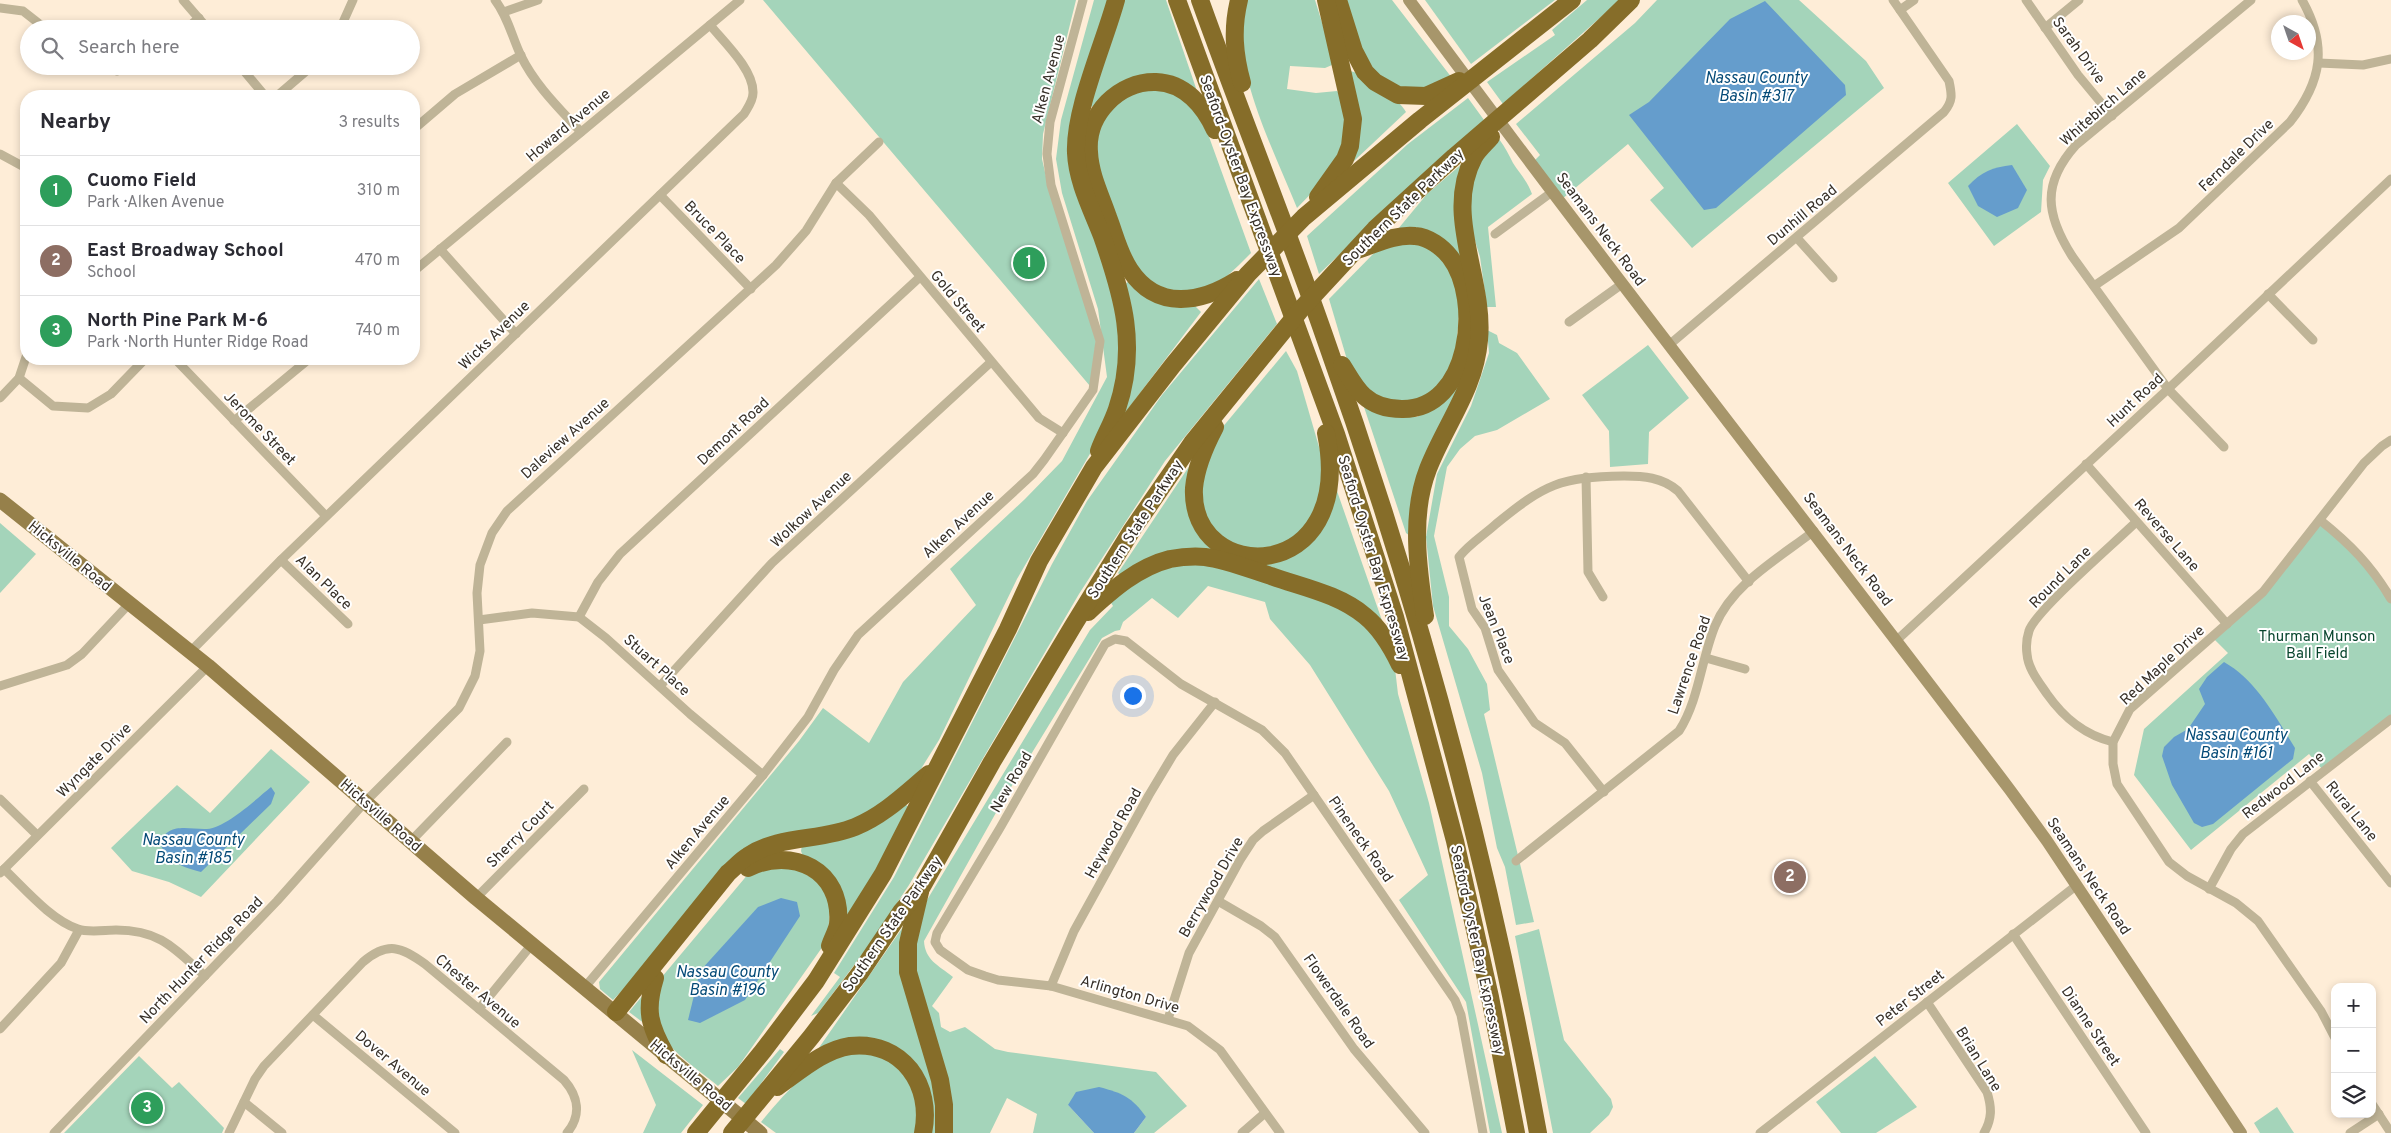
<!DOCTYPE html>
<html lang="en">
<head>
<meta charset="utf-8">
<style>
  body { margin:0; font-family:Overpass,sans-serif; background:#f7f7f7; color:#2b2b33 }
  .controls { position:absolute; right:15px; bottom:15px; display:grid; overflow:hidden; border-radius:10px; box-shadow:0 2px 8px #0003 }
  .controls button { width:45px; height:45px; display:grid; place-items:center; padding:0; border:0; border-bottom:1px solid #e1e1e2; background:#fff; color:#2b2b33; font:25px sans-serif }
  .compass { position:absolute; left:2271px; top:15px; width:45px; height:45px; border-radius:50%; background:#fff; box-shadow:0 2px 8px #0003; rotate:140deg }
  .you { position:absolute; left:1132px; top:695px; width:18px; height:18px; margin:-12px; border:4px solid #fff; border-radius:50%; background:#1a73e8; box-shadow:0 0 0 8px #1a73e833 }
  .badge { display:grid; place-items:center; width:32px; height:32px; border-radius:50%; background:#2563eb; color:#fff; font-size:16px; font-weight:700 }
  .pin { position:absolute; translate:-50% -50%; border:2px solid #fff; box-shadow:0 1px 5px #0006 }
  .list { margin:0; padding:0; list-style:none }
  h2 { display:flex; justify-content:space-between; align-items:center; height:65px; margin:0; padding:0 20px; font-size:21px }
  h2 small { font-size:16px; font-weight:400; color:#7c7c81 }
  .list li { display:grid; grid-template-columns:32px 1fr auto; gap:15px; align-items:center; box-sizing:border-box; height:70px; padding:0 20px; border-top:1px solid #e1e1e2 }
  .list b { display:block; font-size:19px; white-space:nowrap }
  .list p { margin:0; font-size:16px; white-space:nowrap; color:#7c7c81 }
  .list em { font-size:16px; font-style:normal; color:#7c7c81 }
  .icon { flex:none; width:28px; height:28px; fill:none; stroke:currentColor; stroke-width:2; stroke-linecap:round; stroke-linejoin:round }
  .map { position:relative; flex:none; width:2391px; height:1133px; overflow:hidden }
  .search { position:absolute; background:#fff; box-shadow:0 2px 8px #0003; left:20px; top:20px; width:400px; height:55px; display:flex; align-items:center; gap:12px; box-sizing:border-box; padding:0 18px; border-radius:28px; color:#7c7c81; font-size:19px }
  .panel { position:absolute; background:#fff; box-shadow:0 2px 8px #0003; left:20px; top:90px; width:400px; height:275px; border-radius:20px }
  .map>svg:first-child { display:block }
</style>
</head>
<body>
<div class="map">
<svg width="2391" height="1133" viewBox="0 0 2391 1133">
  <rect width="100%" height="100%" fill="#feedd7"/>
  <g fill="#a4d4ba">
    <path d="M763,0H1076L1043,134L1042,159L1048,185L1096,341L1090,386Z"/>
    <path d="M1094,0H1108L1085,79L1124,341L1116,398L1098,440L1017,579L939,740L919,772L872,815L763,844L613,1000L600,989L599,982L799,741L823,708L869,743L903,682L976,605L950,569L1025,499L1062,461L1107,377L1098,309L1062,193L1056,159L1061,120Z"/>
    <path d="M1122,0H1166L1199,97L1153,74L1095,108L1089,105Z"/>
    <path d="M1246,0H1315L1333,58L1332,65L1325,68L1290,66L1287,89L1316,93L1337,91L1345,101L1347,145L1334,170L1297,208C1275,152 1225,58 1246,0Z"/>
    <path d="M1344,0H1392L1452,78C1444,82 1433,90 1424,92C1368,100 1357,41 1344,0Z"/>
    <path d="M1425,0H1555L1471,64Z"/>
    <path d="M1587,0H1620L1503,104L1487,82L1555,35L1552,30Z"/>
    <path d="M1657,0H1799L1866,61L1884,88L1692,248L1650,200L1664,188L1628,144L1562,199L1534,161L1540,155L1516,124L1635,23Z"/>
    <path d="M1348,71C1364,71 1398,98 1406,112L1354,161L1350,158Z"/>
    <path d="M1146,89L1169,91L1190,102L1208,134L1251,253C1224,280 1198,309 1157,287C1145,281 1136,274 1130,262C1121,246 1116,226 1110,209C1103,188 1088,161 1094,139C1103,109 1118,99 1146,89Z"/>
    <path d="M1468,98L1484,120L1398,198L1319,274L1307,236L1408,144Z"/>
    <path d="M2017,124L2050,166L2043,180L2041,212L1994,246L1948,183Z"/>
    <path d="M1499,139C1505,147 1509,155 1513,163C1520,174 1528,182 1532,194L1488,227L1496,307H1487L1480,257L1468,218L1474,170Z"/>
    <path d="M1464,162L1468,270L1398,229L1427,194Z"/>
    <path d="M1397,242L1433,247L1461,289L1455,365L1436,392L1415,404H1389L1364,391L1348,363L1329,299L1379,248Z"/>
    <path d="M1259,279L1277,324L1165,461L1079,594L909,885L867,948L818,1013L811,1016L840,977L834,973L894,877L1052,564L1087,501L1162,395Z"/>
    <path d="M1130,280L1195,306L1201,312L1122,417L1123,286Z"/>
    <path d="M1487,330L1497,335L1499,343L1517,353L1550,399L1497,430L1475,436L1460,449L1447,467L1434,536L1449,597V626L1468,649L1487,684L1490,710L1484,714L1534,922L1516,925L1505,867L1497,848L1482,773L1433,606L1426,537L1437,474L1471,406L1489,353Z"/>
    <path d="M1648,345L1689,398L1649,432L1648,464L1610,467L1609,431L1582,395Z"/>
    <path d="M1286,351L1297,371L1324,464L1322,497L1309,528L1282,549L1246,552L1218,536L1200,509L1199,484L1221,429Z"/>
    <path d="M1467,368L1410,536L1406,533L1361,398L1387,416L1417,417L1442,402Z"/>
    <path d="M1194,459L1192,472L1219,554L1121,576L1118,573Z"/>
    <path d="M1333,490L1337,491L1386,632L1258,566L1259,561L1279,558Z"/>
    <path d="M0,523L36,554L0,593Z"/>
    <path d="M2320,523L2351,548L2391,603V718L2323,770L2309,754L2191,850L2134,775L2144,729L2228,653L2213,638L2265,592Z"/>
    <path d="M1170,562L1214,563L1354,613L1394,660L1398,694L1429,803L1502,1133H1490L1466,1002L1399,900L1428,875L1389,791L1310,665L1270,619L1265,602L1208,586L1178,618L1152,598L1123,622L1120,630L1115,631L1102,638L1002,802L924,941C925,960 938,965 953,977L932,1006L939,1013L941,1027L950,1032L965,1027L995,1049L1008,1052L1156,1072L1187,1106L1154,1133H1134L1146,1117L1068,1105L1094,1133H1033L1037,1114L1007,1098L990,1133H949L913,968L912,946L927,900L1090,630L1113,606L1110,601L1125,586Z"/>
    <path d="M271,749L310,782L201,897L169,882L132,871L111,848L177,785L210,813Z"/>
    <path d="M905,804L910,808L848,922L804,859L801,851L802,845Z"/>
    <path d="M796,868L820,883L830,904L828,939L738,1067L718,1086C681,1055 637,1034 661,978L749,873L769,869Z"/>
    <path d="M903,927L930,1059L940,1133H927L930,1097L887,1048L816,1052Z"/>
    <path d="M1539,929L1564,1040L1611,1099L1613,1107L1609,1115L1590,1133H1553L1515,936Z"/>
    <path d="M648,989L649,1027L629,1012Z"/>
    <path d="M780,1049L784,1052L746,1104L738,1098Z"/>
    <path d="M632,1050L703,1105L681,1133H643L656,1105Z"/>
    <path d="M859,1051L886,1056L917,1088V1133H776L761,1122C791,1086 811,1062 859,1051Z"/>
    <path d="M139,1056L172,1088L179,1082L224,1128L222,1133H64Z"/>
    <path d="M1875,1056L1917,1107L1876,1133H1841L1816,1102Z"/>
    <path d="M2277,1107L2294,1133H2260L2254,1123Z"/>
  </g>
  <g fill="#659dcc">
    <path d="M1765,1L1845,85L1846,95L1716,208L1704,210L1629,115L1649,102L1730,19Z"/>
    <path d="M2012,165L2027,190L2018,208L1997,217L1978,206L1968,186C1981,172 1993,167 2012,165Z"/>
    <path d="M2224,662C2256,680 2276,717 2295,748L2293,759L2213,824L2202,827L2194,823L2172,785L2162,756L2164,747L2174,737L2188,729L2205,704L2199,689L2207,677Z"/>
    <path d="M271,787L275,793L271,804L201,872C181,866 170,864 160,844C167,821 190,830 207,829C227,827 255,800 271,787Z"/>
    <path d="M781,898L797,902L800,916L745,1000L700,1023L688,1020L700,971L758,907Z"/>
    <path d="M1099,1087C1122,1093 1132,1097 1146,1117L1134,1133H1094L1068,1105L1076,1092Z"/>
  </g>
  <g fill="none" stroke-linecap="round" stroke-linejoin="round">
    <g stroke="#bfb497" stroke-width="9">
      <path d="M183,0L208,29"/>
      <path d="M495,0C508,17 512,37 521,56C535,85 560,109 581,132"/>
      <path d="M2026,0L2078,75L2112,116"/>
      <path d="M0,8L23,11L46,29"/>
      <path d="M1900,10L1914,0"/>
      <path d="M504,12L538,0"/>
      <path d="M2045,28L2079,0"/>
      <path d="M186,29L199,18"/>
      <path d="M340,29L353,0"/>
      <path d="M2319,63L2363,65L2391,59"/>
      <path d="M103,66L117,71L131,66"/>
      <path d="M240,66L265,96"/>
      <path d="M277,96L312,66"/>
      <path d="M414,129L455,94L521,55"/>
      <path d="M0,154L26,168"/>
      <path d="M836,183L869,215L1039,418L1063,433"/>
      <path d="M660,195L751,289"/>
      <path d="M1495,234L1552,192"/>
      <path d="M1797,238L1833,278"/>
      <path d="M440,249L516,334"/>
      <path d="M414,271L740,0"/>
      <path d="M2094,286L2179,228L2290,122C2322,81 2328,46 2302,0"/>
      <path d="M2268,294L2313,340"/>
      <path d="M1569,322L1622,284"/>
      <path d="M1669,345L1944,112C1953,101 1952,95 1949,81L1893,0"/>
      <path d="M175,359L326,516"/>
      <path d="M19,378L53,406L88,408L111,394L145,359"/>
      <path d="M0,398L19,378L26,357"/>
      <path d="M234,421L309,359"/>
      <path d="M2224,447L2168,389L2072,256C2046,215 2041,184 2076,145L2251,0"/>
      <path d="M2086,464L2227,624"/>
      <path d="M1586,477L1588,572L1603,597"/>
      <path d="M2320,520C2350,544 2371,565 2391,599"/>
      <path d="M281,560L348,624"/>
      <path d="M579,617L598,582L620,554L920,277"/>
      <path d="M479,620L532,613L579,617L606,638L690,714L763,775"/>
      <path d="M1897,640L2168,389L2391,179"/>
      <path d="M190,652L281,560L744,114C748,107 753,101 753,93C754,70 724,42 710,25"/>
      <path d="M1706,658L1745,669"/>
      <path d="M0,686L67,665L82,654L129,604"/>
      <path d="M660,686L772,563L991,362"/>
      <path d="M2113,742C2084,735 2064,718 2047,694C2039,682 2028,669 2027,654C2026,647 2027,637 2029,631C2035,611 2117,541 2136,522"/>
      <path d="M2310,781L2391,883"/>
      <path d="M1604,792L1565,743L1535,723L1498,670L1485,628L1472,609L1459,557C1469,544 1484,535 1496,524C1545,484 1560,477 1624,476C1643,476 1662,477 1678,491L1749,582"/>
      <path d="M0,799L37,835"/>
      <path d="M411,841L507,742"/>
      <path d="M1516,861L1679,731C1699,700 1701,660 1715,626C1732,584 1779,558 1814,531"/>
      <path d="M4,869C25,889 51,920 78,929C88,933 105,930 116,930C160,930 174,948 205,976"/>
      <path d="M0,873L208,666"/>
      <path d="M2209,889L2231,849L2243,834L2391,719"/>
      <path d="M476,898L584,789"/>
      <path d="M1218,901L1261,926L1275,937L1354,1049L1425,1133"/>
      <path d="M2013,934L2146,1133"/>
      <path d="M1051,986L1074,931L1149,795L1173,755L1215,702"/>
      <path d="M585,987L763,775L808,717L834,670L858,635L1033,474L1044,460L1093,390L1100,341L1051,185L1047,154L1050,122L1083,0"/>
      <path d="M1927,1002L1987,1092C1992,1108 1992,1119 1984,1133"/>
      <path d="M479,1009L533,943"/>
      <path d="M313,1015L455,1133"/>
      <path d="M1168,1019L1189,953L1240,860L1253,840L1263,831L1314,795"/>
      <path d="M0,1029L61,963L79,930"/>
      <path d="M2335,1038L2321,1011L2258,921L2236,903L2187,876L2169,862L2117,784L2113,764V742L2130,709L2263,592L2364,463L2382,446L2391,440"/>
      <path d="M244,1102L282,1133"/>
      <path d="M2372,1104L2391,1133"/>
      <path d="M54,1133L277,901L365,802L459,708L475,676L480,651L477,593L480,565L492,533L507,511L776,265L806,231L836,183L879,142"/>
      <path d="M229,1133L255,1079L264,1066L363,962C388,941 401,947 425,964L564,1080C578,1096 582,1115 567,1133"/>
      <path d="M1242,1133L1265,1113"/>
      <path d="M1280,1133L1220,1050L1188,1026L1051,986L998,980L985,976L968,970L940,950L935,942L937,933L1000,828L1105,644L1115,639L1126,641L1181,684L1262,730L1285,753L1455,1000L1461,1015L1483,1133"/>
      <path d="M1760,1133L2077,885"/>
      <path d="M2350,1133L2379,1114"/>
    </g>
    <path stroke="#a7966b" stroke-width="12" d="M1409,0C1605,266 1810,526 2010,790L2047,841L2241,1133"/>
    <path stroke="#96804a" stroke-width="15" d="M0,500L208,666L476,898L760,1133"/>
    <g stroke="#866d29" stroke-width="18">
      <path d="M1177,0L1336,434L1395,617L1455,841L1490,997L1516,1133"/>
      <path d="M1200,0C1240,112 1285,223 1324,335C1417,595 1489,862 1538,1133"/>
      <path d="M1239,0C1232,29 1234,54 1242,83"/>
      <path d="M1338,0L1354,51L1365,72L1375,82L1398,95L1426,96L1459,81"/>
      <path d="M1215,130C1204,106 1185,83 1156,82C1119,81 1086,114 1089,152C1090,175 1101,196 1108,217C1115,235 1119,254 1130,270C1157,311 1201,303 1237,280"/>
      <path d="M1318,197L1345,159L1350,146L1353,119L1326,0"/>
      <path d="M1342,365C1349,376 1355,388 1364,396C1375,406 1388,409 1402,409C1470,410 1483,300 1450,257C1442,247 1429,237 1415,236C1395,234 1376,244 1357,250"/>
      <path d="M1215,427C1205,446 1196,466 1194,488C1189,586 1357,588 1326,433"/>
      <path d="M1099,451C1104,437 1112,424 1117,409C1138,347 1123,296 1102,236C1092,210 1077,181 1076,153C1074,110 1104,44 1116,0"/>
      <path d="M1088,612C1112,590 1138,567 1170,559C1181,557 1193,556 1205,557C1227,560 1249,569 1271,576C1302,587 1339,594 1365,616C1381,629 1391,646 1400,665"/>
      <path d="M1425,616C1418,569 1410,515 1428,469C1445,425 1475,389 1479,340C1485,278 1443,215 1474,157C1478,150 1486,143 1491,137"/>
      <path d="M748,868C792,846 843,870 838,924C837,931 832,939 830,946"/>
      <path d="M920,892L908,943V972L940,1080L944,1105V1133"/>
      <path d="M655,978C645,1010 649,1025 666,1055"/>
      <path d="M616,1012L728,873C734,868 741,860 748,856C779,835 821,841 855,827C884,815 905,794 929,774"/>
      <path d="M777,1087C799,1072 823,1050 850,1046C903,1040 933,1086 923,1133"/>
      <path d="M696,1133L763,1051L816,981L883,874L1008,629L1039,561L1094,467L1173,365L1248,274L1304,217L1420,120L1572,0"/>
      <path d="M732,1133L811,1037L860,973L901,912L920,890L992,762L1073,626L1132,530L1192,443L1302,308L1375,229L1454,157L1590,40L1631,0"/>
    </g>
  </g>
  <g text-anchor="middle" stroke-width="4" stroke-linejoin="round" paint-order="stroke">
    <g font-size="15" fill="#373028" stroke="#fff">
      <text transform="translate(2079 50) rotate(54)" y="5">Sarah Drive</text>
      <text transform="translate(1048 79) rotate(-75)" y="5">Alken Avenue</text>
      <text transform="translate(2103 107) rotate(-41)" y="5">Whitebirch Lane</text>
      <text transform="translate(568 125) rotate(-40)" y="5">Howard Avenue</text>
      <text transform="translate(2236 155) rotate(-44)" y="5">Ferndale Drive</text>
      <text transform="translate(1241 176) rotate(70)" y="5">Seaford-Oyster Bay Expressway</text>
      <text transform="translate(1403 207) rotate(-44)" y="5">Southern State Parkway</text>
      <text transform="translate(1802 215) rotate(-40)" y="5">Dunhill Road</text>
      <text transform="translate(1601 229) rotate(53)" y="5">Seamans Neck Road</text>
      <text transform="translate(715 232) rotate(46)" y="5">Bruce Place</text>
      <text transform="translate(958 301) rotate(50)" y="5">Gold Street</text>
      <text transform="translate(494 335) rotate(-44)" y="5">Wicks Avenue</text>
      <text transform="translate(2135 400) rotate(-43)" y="5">Hunt Road</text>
      <text transform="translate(260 428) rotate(46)" y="5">Jerome Street</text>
      <text transform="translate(733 431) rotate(-43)" y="5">Demont Road</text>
      <text transform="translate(565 438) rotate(-42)" y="5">Daleview Avenue</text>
      <text transform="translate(811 509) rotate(-43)" y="5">Wolkow Avenue</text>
      <text transform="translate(958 524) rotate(-43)" y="5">Alken Avenue</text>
      <text transform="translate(1135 529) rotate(-57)" y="5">Southern State Parkway</text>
      <text transform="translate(2167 535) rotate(49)" y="5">Reverse Lane</text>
      <text transform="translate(1848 549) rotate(53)" y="5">Seamans Neck Road</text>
      <text transform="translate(70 556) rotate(39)" y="5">Hicksville Road</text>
      <text transform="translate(1374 558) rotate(73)" y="5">Seaford-Oyster Bay Expressway</text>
      <text transform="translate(2060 577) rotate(-45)" y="5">Round Lane</text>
      <text transform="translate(324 582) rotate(44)" y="5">Alan Place</text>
      <text transform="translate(1497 629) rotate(68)" y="5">Jean Place</text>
      <text transform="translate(657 665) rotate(42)" y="5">Stuart Place</text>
      <text transform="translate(1689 665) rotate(-71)" y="5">Lawrence Road</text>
      <text transform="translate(2162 665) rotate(-43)" y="5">Red Maple Drive</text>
      <text transform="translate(94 760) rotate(-45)" y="5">Wyngate Drive</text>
      <text transform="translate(1011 782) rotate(-60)" y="5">New Road</text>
      <text transform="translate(2283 785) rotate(-38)" y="5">Redwood Lane</text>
      <text transform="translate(2352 811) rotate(51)" y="5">Rural Lane</text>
      <text transform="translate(381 815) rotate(41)" y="5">Hicksville Road</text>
      <text transform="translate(697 832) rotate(-50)" y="5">Alken Avenue</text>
      <text transform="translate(1113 833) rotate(-61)" y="5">Heywood Road</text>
      <text transform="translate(520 834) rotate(-45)" y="5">Sherry Court</text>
      <text transform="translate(1361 839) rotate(55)" y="5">Pineneck Road</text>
      <text transform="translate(2089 876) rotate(56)" y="5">Seamans Neck Road</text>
      <text transform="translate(1211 887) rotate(-60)" y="5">Berrywood Drive</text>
      <text transform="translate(892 924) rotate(-55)" y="5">Southern State Parkway</text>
      <text transform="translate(1478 950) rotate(78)" y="5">Seaford-Oyster Bay Expressway</text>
      <text transform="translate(201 960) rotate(-46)" y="5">North Hunter Ridge Road</text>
      <text transform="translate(478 991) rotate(40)" y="5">Chester Avenue</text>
      <text transform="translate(1130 994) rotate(16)" y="5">Arlington Drive</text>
      <text transform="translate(1910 998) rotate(-38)" y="5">Peter Street</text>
      <text transform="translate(1339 1001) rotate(55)" y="5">Flowerdale Road</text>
      <text transform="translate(2091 1026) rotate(56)" y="5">Dianne Street</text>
      <text transform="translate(1979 1059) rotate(58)" y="5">Brian Lane</text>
      <text transform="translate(393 1063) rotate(40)" y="5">Dover Avenue</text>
      <text transform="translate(691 1075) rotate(40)" y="5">Hicksville Road</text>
    </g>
    <g font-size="15" fill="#09462e" stroke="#fff">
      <text x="2317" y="641">Thurman Munson<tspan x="2317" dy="17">Ball Field</tspan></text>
    </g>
    <g font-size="16" font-style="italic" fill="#044a77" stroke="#fff">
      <text x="1756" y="83">Nassau County<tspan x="1756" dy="18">Basin #317</tspan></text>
      <text x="2236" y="740">Nassau County<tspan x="2236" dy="18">Basin #161</tspan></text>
      <text x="193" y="845">Nassau County<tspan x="193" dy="18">Basin #185</tspan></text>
      <text x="727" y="977">Nassau County<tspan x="727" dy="18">Basin #196</tspan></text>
    </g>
  </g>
</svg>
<div class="controls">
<button>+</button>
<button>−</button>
<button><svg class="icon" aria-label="layers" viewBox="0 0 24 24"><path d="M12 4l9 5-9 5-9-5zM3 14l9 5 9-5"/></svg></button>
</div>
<svg class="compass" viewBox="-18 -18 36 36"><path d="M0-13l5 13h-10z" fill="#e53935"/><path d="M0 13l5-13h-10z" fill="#7c7c81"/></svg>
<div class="you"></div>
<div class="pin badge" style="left:1029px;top:263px;background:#2e9e5b">1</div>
<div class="pin badge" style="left:1790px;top:877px;background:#8d6e63">2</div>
<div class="pin badge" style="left:147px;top:1108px;background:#2e9e5b">3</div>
<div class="search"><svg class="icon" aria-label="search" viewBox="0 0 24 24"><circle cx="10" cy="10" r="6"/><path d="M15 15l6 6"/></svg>Search here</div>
<section class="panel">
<h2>Nearby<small>3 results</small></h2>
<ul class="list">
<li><span class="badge" style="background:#2e9e5b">1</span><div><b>Cuomo Field</b><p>Park · Alken Avenue</p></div><em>310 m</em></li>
<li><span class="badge" style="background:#8d6e63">2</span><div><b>East Broadway School</b><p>School</p></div><em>470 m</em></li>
<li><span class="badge" style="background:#2e9e5b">3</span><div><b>North Pine Park M-6</b><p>Park · North Hunter Ridge Road</p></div><em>740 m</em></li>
</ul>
</section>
</div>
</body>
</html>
